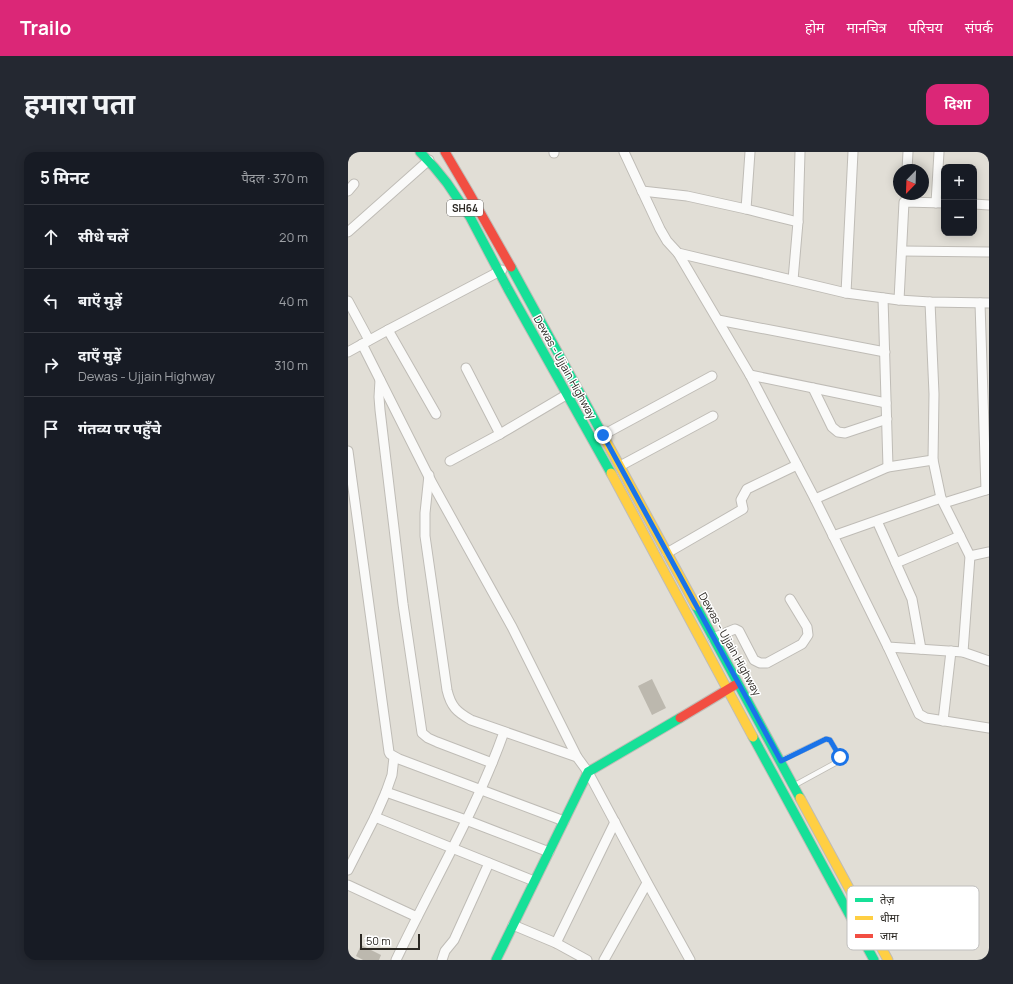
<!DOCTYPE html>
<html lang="hi">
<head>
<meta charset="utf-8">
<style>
  body { margin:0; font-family:Manrope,"Noto Sans Devanagari",sans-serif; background:#242831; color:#f1f3f6 }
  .controls { position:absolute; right:12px; top:12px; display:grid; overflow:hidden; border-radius:8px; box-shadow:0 2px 10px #0003 }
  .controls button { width:36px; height:36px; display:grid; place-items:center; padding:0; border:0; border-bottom:1px solid #363941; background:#171b24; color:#f1f3f6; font:20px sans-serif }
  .compass { position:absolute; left:545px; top:12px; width:36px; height:36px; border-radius:50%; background:#171b24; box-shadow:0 2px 10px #0003; rotate:203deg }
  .scale { position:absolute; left:12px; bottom:10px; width:60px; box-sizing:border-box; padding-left:4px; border:2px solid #2b2823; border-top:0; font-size:11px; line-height:14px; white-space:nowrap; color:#2b2823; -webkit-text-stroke:3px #fff; paint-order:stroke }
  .stop { position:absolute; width:12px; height:12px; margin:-9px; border:3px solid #1a73e8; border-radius:50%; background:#fff }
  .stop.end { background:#1a73e8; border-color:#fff; box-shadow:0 1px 4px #0008 }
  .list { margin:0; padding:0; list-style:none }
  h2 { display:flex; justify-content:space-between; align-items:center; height:52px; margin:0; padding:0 16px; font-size:17px }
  h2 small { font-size:13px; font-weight:400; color:#9ea1a6 }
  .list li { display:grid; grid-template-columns:26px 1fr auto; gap:12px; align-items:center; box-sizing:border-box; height:64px; padding:0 16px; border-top:1px solid #363941 }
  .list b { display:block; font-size:15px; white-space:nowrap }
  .list p { margin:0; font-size:13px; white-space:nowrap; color:#9ea1a6 }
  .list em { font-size:13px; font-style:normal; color:#9ea1a6 }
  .icon { flex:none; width:22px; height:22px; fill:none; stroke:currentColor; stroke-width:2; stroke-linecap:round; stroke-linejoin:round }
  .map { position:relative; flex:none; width:641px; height:808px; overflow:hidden; border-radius:12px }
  header { display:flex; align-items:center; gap:24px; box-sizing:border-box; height:56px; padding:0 20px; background:#db2777; color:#fff }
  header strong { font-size:19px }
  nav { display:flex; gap:22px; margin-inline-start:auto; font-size:14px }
  .intro { display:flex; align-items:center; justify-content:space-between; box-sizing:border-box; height:96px; padding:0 24px }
  h1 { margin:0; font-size:28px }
  .button { padding:10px 18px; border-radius:12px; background:#db2777; color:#fff; font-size:14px; font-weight:700 }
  main { display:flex; gap:24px; padding:0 24px }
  aside { flex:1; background:#171b24; border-radius:12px; box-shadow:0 2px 10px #0003 }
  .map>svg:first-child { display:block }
</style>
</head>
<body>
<header>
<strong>Trailo</strong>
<nav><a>होम</a><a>मानचित्र</a><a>परिचय</a><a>संपर्क</a></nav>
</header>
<div class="intro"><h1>हमारा पता</h1><a class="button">दिशा</a></div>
<main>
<aside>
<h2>5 मिनट<small>पैदल · 370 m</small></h2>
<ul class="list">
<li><svg class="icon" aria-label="ahead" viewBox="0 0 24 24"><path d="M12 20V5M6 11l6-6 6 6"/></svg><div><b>सीधे चलें</b></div><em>20 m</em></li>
<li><svg class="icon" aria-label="left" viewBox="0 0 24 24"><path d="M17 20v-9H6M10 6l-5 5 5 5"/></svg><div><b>बाएँ मुड़ें</b></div><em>40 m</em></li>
<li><svg class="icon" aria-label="right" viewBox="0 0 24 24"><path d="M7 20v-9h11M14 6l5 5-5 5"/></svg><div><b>दाएँ मुड़ें</b><p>Dewas - Ujjain Highway</p></div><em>310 m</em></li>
<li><svg class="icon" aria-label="arrive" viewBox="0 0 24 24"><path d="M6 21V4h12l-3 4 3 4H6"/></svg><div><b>गंतव्य पर पहुँचे</b></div></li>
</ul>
</aside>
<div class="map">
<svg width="641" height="808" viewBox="0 0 641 808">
  <rect width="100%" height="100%" fill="#e1ded6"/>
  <g fill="#bcb8ae">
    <path d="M304,527L318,556L304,563L290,534Z"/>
    <path d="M13,793L33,803L31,808H15L8,804Z"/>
  </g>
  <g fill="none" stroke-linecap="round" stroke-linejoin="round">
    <g stroke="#bfbcb6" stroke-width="6">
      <path id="lane" d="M434,608L478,587L482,588L492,605L491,609L447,633"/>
    </g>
    <g stroke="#bfbcb6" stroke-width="11">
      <g id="street">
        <path d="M206,0V1"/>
        <path d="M276,0L312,77L319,89L330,101L498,141L505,0"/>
        <path d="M559,18L560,0"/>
        <path d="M0,39L6,32"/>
        <path d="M294,39L339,44L398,57L450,70"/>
        <path d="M588,51L591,0"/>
        <path d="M626,52L641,53"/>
        <path d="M398,57L402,0"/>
        <path d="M0,80L81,8"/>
        <path d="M554,99L641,100"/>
        <path d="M330,101L402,223L467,347L540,495L615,500L641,509"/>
        <path d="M445,128L450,70L452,0"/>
        <path d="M498,141L551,148L582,150L641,151"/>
        <path d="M535,146L540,315"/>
        <path d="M551,148L556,50L596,51"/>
        <path d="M0,149L21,188"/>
        <path d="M582,150L586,242L585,308L593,346L622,404L615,500"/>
        <path d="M632,151L638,338"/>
        <path d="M370,168L537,200"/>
        <path d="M40,178L88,262"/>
        <path d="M14,192L84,331L164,475L229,605"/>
        <path d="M0,200L40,178L154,118"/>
        <path d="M118,216L152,282"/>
        <path d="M402,223L538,251"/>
        <path d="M32,228L31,245L32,258L55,452L74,581L80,586L89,590L144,611"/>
        <path d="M465,236L484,275L490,280L497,281L539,267"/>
        <path d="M255,283L364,224"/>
        <path d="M0,299L41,600L42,602L51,607L216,669"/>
        <path d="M102,309L152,282L218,243"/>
        <path d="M272,314L365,264"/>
        <path d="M81,323L77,361V384L99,538C103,555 109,560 123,568L229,605L240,620L300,732L342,808"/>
        <path d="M467,347L540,315L585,308"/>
        <path d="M596,351L641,337"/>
        <path d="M529,369L564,447L573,497"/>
        <path d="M485,384L593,346"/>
        <path d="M319,401L395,357L393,348L399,337L449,313"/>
        <path d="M622,404L641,400"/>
        <path d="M548,411L612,384"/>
        <path d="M365,486L387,477L391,479L406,508L412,511H419L454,492L460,483L459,475L442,447"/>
        <path d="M540,495L571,562L578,566L641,576"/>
        <path d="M595,569L603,499"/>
        <path d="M38,640L118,668L201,700"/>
        <path d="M27,665L186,729"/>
        <path d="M0,718L27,665L38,640L44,623L46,605"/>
        <path d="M0,733L69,765"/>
        <path d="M165,773L208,791L239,808"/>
        <path d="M530,790L624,742"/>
        <path d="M208,791L267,670"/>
        <path d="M48,808C84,732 128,659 156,580"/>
        <path d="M94,808L97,799L106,788L141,711"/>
        <path d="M256,808L299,731"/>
      </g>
    </g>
    <g stroke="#bfbcb6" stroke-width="11">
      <g id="fast">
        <path d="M72,0L86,15L99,31L122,65L160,137L263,321"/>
        <path d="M163,115L257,287"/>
        <path d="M348,454L452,646"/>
        <path d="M405,585L526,808"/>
        <path d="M148,808L240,620L332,566"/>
      </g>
    </g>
    <g stroke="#bfbcb6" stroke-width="11">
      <g id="slow">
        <path d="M257,287L348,454"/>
        <path d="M263,321L405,585"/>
        <path d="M452,646L540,808"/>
      </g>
    </g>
    <g stroke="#bfbcb6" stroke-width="11">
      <g id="jam">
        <path d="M97,0L120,39L163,115"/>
        <path d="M332,566L387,533"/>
      </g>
    </g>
    <use href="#lane" stroke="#fafaf9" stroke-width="4.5"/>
    <use href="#street" stroke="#fafaf9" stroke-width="9"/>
    <use href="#fast" stroke="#16e098" stroke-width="9"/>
    <use href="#slow" stroke="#ffcf43" stroke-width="9"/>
    <use href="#jam" stroke="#f24e42" stroke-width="9"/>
  </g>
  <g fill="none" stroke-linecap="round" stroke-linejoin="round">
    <path stroke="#1a73e8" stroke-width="5" d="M255,283L433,609L478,587L482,588L492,605"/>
  </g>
  <g text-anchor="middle" stroke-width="3" stroke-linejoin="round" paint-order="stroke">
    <rect fill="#fff" stroke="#6b6865" stroke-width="1" x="99" y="48" width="36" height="16" rx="3"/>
    <g font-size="10" font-weight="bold" fill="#2b2823">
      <text x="117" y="60">SH64</text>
    </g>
    <g font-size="11" fill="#2b2823" stroke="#fff">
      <text transform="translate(217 215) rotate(61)" y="4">Dewas - Ujjain Highway</text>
      <text transform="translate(382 492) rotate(61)" y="4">Dewas - Ujjain Highway</text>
    </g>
  </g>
  <rect x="499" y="734" width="132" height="64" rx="6" fill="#fff" stroke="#bfbebd" stroke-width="1"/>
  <rect x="507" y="746" width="18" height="4" fill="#16e098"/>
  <rect x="507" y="764" width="18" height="4" fill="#ffcf43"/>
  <rect x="507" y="782" width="18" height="4" fill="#f24e42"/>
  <g font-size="11" fill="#2b2823">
    <text x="532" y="752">तेज़</text>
    <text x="532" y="770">धीमा</text>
    <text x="532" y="788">जाम</text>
  </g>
</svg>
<div class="controls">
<button>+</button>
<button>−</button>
</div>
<svg class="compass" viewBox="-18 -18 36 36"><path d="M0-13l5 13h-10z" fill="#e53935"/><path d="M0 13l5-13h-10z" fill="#9ea1a6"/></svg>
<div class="scale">50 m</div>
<div class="stop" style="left:492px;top:605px"></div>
<div class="stop end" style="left:255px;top:283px"></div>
</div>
</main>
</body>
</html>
